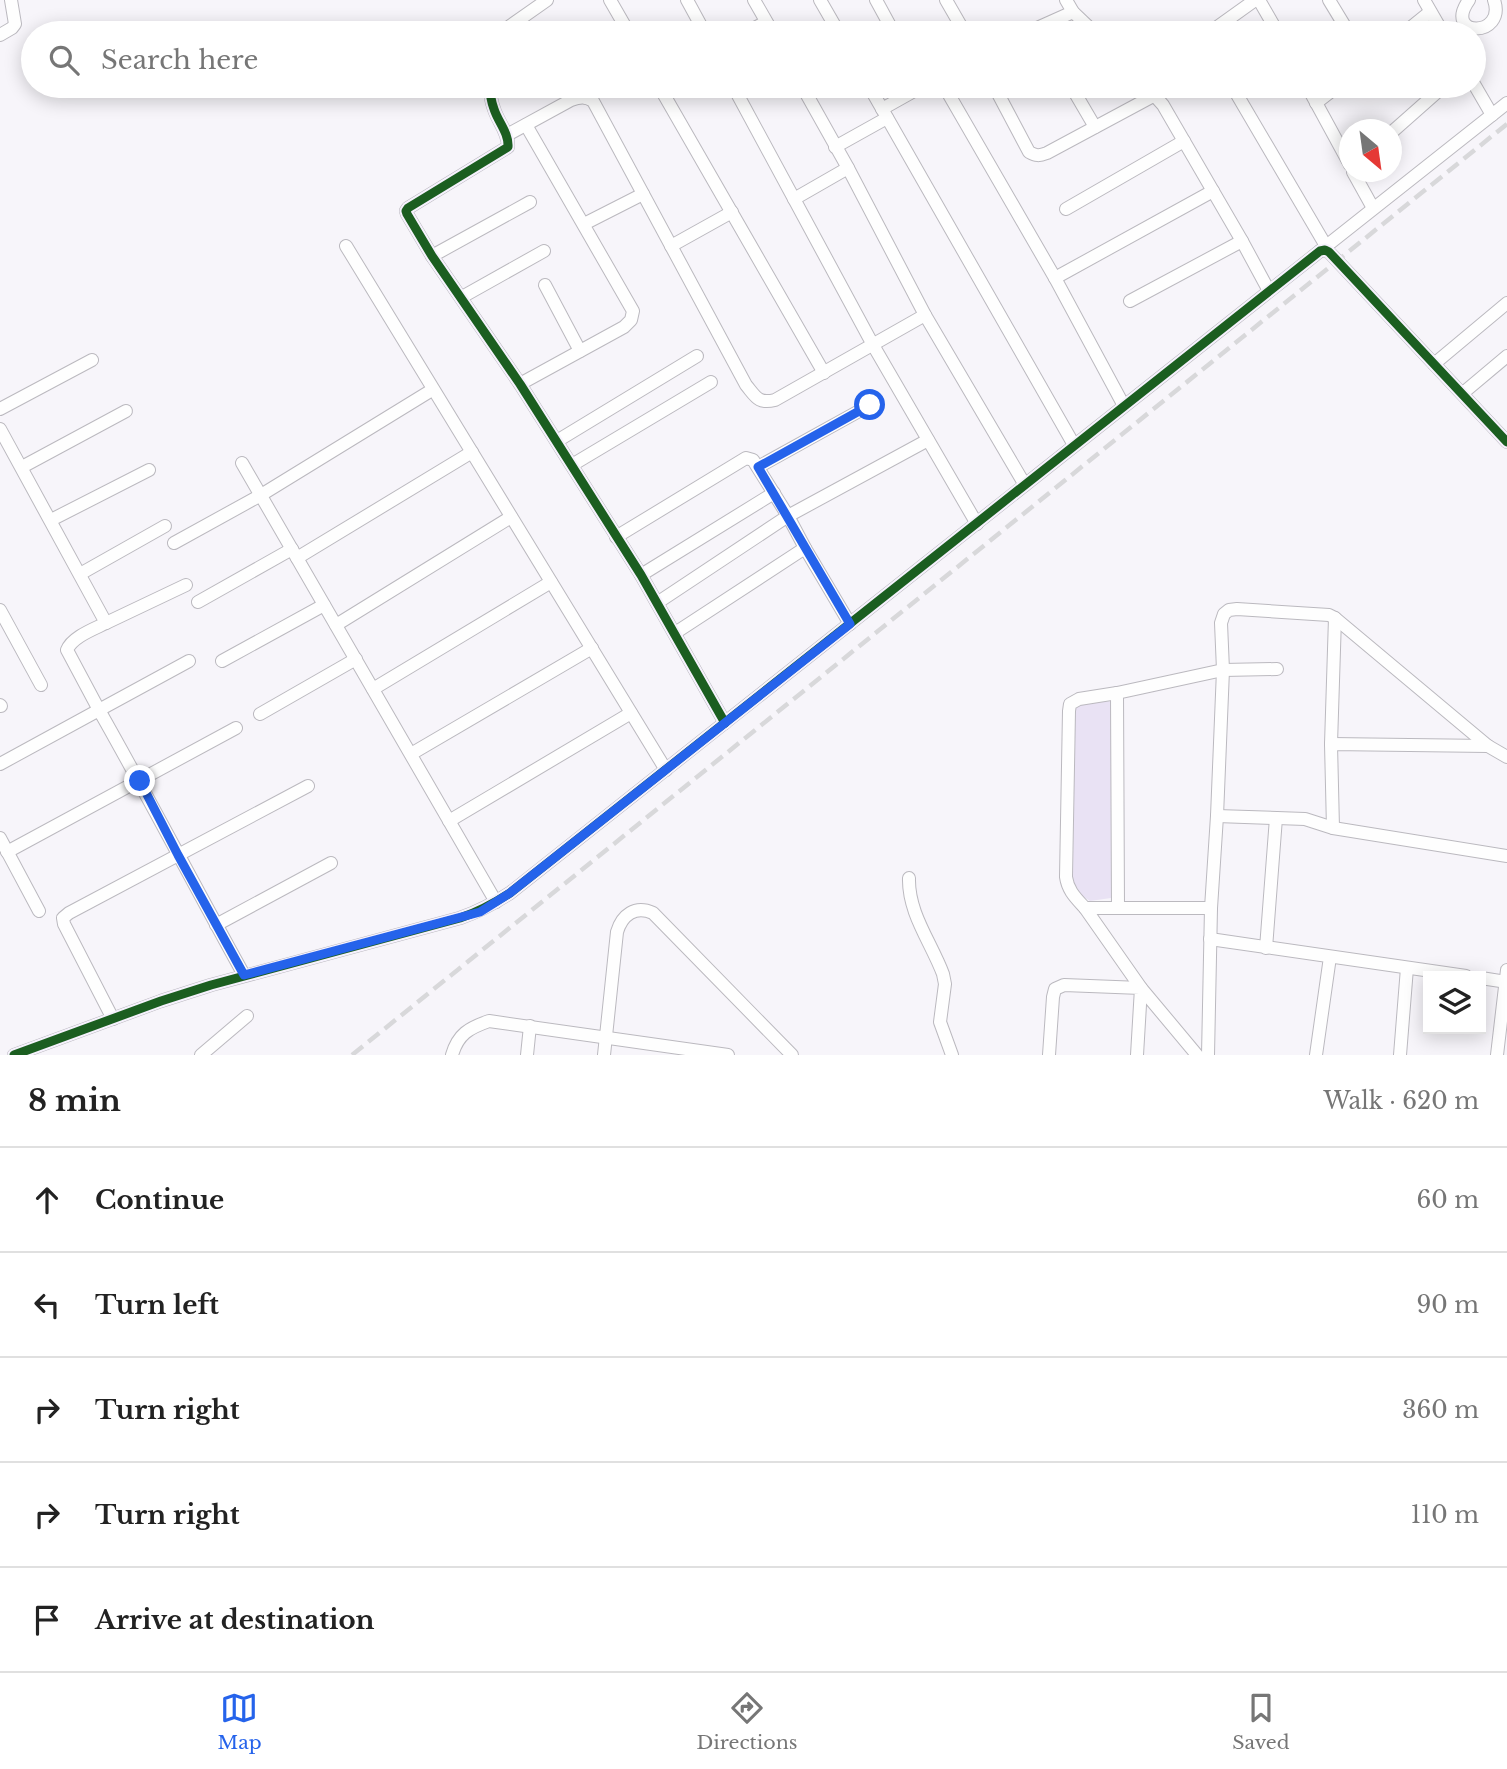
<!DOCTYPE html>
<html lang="en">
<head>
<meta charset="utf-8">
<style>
  body { margin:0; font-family:"Libre Baskerville",serif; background:#f2f2f2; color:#222 }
  .controls { position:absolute; right:21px; bottom:21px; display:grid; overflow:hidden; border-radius:0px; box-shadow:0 4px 18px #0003 }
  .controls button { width:63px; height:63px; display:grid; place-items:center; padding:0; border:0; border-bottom:2px solid #e0e0e0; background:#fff; color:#222; font:35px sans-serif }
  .compass { position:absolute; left:1339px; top:119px; width:63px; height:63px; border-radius:50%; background:#fff; box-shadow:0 4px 18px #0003; rotate:151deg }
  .stop { position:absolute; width:21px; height:21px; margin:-16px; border:5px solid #2563eb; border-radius:50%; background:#fff }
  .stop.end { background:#2563eb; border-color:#fff; box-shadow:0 2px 7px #0008 }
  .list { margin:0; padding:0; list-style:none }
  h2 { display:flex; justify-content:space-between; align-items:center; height:91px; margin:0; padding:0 28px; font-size:30px }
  h2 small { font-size:23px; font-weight:400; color:#767676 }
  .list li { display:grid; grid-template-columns:46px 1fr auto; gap:21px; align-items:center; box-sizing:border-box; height:105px; padding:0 28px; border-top:2px solid #e0e0e0 }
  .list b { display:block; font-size:26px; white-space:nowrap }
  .list em { font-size:23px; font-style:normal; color:#767676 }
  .icon { flex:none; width:38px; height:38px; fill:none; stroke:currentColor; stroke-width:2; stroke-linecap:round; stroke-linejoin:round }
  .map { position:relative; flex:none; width:1507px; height:1055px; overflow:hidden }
  .search { position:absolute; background:#fff; box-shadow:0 4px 18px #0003; left:21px; right:21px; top:21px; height:77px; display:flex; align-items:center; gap:18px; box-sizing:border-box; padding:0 24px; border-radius:38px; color:#767676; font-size:26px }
  .sheet { height:616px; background:#fff }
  nav { display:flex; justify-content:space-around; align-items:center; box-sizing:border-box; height:98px; border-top:2px solid #e0e0e0; background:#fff; font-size:19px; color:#767676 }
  nav a { display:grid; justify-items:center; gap:4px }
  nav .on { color:#2563eb }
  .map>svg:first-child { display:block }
</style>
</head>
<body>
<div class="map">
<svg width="1507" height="1055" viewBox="0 0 1507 1055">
  <rect width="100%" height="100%" fill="#f7f5fa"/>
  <path fill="#e9e2f4" d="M1113,701L1111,898L1090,901L1073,890L1074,705Z"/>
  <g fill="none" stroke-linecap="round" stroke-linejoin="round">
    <g stroke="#bbb9bf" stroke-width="14">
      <g id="minor">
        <path d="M610,0L629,33"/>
        <path d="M687,0L705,33"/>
        <path d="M754,0L773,33"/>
        <path d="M820,0L839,33"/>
        <path d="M876,0L894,33"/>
        <path d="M946,0L965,33"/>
        <path d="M1066,0L1073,12L1095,33"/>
        <path d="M1259,0L1278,33"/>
        <path d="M1329,0L1349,33"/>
        <path d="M1424,0L1443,33"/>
        <path d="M1469,0C1442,38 1507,38 1494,0"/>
        <path d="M506,33L510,26L547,0"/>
        <path d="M745,33L766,22"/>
        <path d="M1026,33L1073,12"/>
        <path d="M1209,33L1255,0"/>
        <path d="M1404,33L1430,12"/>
        <path d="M0,35L12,28L15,24L11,0"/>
        <path d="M1474,84L1492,115"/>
        <path d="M490,86C490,94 491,101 494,109C498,122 509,133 508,147L408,208L406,211L407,214L432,256L520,384L641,575L725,723"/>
        <path d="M659,86L824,373"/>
        <path d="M733,86L873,345L977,524"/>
        <path d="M802,86L848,168L925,315L1025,485"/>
        <path d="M869,86L1074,445"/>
        <path d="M944,86L1055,278L1124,406"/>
        <path d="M994,86L1029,152C1036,156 1039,156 1047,153L1155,95"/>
        <path d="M1071,86L1095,127"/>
        <path d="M1146,86L1163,105L1242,241L1269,291"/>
        <path d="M1232,86L1326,246"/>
        <path d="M1307,86L1350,165"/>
        <path d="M1316,103L1338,86"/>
        <path d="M882,109L923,86"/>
        <path d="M1392,132L1444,86"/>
        <path d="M507,135L571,100C580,97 585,96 593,101L746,385C756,397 758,404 775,400L925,315"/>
        <path d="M835,147L887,118"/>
        <path d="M1353,172L1373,208"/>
        <path d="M794,199L848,168"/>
        <path d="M1066,209L1184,141"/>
        <path d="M584,224L643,194"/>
        <path d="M346,246L666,770"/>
        <path d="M671,246L732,212"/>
        <path d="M1320,251L1507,103"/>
        <path d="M432,256L530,202"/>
        <path d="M1055,278L1213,191"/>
        <path d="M545,285L580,351"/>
        <path d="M462,297L544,251"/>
        <path d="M1130,301L1242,241"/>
        <path d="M1434,364L1507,303"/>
        <path d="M520,384L624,327L631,320L633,311L526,125"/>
        <path d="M1463,393L1507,356"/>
        <path d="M0,409L92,360"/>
        <path d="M0,429L106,623C94,629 72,637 67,650L99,710L189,661"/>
        <path d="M557,441L697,356"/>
        <path d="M242,463L496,902"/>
        <path d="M572,465L711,382"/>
        <path d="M22,467L126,411"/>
        <path d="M758,467L870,405"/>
        <path d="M51,520L149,470"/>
        <path d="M616,537L746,458L753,460L788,516L805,548L850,624"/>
        <path d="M174,543L261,495L432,390"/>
        <path d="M297,558L472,452"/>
        <path d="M80,574L165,526"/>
        <path d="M641,575L774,493"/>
        <path d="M198,602L292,549"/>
        <path d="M657,603L788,516L928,440"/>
        <path d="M0,610L41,685"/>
        <path d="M106,623L186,585"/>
        <path d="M336,625L511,517"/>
        <path d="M675,633L805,548"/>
        <path d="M222,661L324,605"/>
        <path d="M373,689L551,582"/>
        <path d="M1117,693L1118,907"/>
        <path d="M0,705L1,706"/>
        <path d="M260,714L356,659"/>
        <path d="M1331,744L1335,618"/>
        <path d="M411,754L592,648"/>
        <path d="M0,764L99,710C149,798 195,887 244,975"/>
        <path d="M1217,816L1305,819L1333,828L1507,856"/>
        <path d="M449,821L631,713"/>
        <path d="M1333,828L1331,744L1488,746"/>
        <path d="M0,838L39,911"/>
        <path d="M7,852L236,728"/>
        <path d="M909,878C908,913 931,942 943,974L945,984L940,1022L952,1055"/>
        <path d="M1085,908C1076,898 1068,891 1066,877L1069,711L1070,704L1079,699L1117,693L1223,670L1277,669"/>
        <path d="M216,925L331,863"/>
        <path d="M1210,939L1466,976"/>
        <path d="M1266,948L1276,818"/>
        <path d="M1481,978L1507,982"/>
        <path d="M113,1019L64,924L63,918L69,913L308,786"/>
        <path d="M14,1055L161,1001L211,985L460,918C478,912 493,904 510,893L1320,251L1325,250L1329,252L1507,442"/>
        <path d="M201,1055L247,1016"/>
        <path d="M452,1055C458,1034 469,1028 489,1021L728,1055"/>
        <path d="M527,1055L530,1026"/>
        <path d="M604,1055L617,932C622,915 635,905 653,913L792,1055"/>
        <path d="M1049,1055L1053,997L1055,989L1064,985L1141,988L1137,1055"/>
        <path d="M1197,1055L1141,988L1085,908H1211"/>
        <path d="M1208,1055L1211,908L1217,816L1223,670L1221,623L1224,614L1229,610L1237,609L1329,615L1335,618L1488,746L1507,757"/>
        <path d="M1316,1055L1330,957"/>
        <path d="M1400,1055L1407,968"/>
        <path d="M1497,1055L1507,970"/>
      </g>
    </g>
    <use href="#minor" stroke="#fefefe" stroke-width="12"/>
    <path stroke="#d8d8da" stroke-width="4.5" stroke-dasharray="14 7" stroke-linecap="butt" d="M352,1055L1507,124"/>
    <g stroke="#f6f2fd" stroke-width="13">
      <g id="cycleway">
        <path d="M490,86C490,94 491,101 494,109C498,122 509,133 508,147L408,208L406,211L407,214L432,256L520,384L641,575L725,723"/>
        <path d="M14,1055L161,1001L211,985L460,918C478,912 493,904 510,893L1320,251L1325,250L1329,252L1507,442"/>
      </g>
    </g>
    <use href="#cycleway" stroke="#1b5e20" stroke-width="9"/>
  </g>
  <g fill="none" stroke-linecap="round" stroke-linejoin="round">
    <path stroke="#2563eb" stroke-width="9" d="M140,781L178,855L244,975L480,912L510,893L850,624L758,467L870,405"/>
  </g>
</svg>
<div class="controls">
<button><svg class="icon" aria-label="layers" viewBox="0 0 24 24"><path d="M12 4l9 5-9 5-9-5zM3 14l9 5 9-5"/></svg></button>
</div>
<svg class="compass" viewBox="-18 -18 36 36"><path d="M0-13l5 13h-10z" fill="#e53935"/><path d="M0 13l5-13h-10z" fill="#767676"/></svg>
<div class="stop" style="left:870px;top:405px"></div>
<div class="stop end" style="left:140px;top:781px"></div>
<div class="search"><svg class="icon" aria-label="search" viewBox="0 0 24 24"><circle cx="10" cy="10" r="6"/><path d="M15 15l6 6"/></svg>Search here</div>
</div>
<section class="sheet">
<h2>8 min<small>Walk · 620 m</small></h2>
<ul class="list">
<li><svg class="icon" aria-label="ahead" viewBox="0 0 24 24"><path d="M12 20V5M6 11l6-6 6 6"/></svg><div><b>Continue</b></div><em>60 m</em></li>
<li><svg class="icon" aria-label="left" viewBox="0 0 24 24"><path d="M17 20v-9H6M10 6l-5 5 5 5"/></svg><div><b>Turn left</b></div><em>90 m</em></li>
<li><svg class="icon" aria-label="right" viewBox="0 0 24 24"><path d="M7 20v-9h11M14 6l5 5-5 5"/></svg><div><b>Turn right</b></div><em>360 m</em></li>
<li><svg class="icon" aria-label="right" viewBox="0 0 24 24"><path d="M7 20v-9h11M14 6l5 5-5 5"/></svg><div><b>Turn right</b></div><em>110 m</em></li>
<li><svg class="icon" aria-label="arrive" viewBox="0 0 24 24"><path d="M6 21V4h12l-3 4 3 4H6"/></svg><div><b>Arrive at destination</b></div></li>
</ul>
</section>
<nav>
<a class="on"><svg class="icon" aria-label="map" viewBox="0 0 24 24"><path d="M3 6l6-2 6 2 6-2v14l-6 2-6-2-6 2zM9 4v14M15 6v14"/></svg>Map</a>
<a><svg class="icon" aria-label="directions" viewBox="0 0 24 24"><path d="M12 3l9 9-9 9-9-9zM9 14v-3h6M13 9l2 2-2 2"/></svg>Directions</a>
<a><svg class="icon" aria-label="saved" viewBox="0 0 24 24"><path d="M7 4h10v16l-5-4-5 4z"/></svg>Saved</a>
</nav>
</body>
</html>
